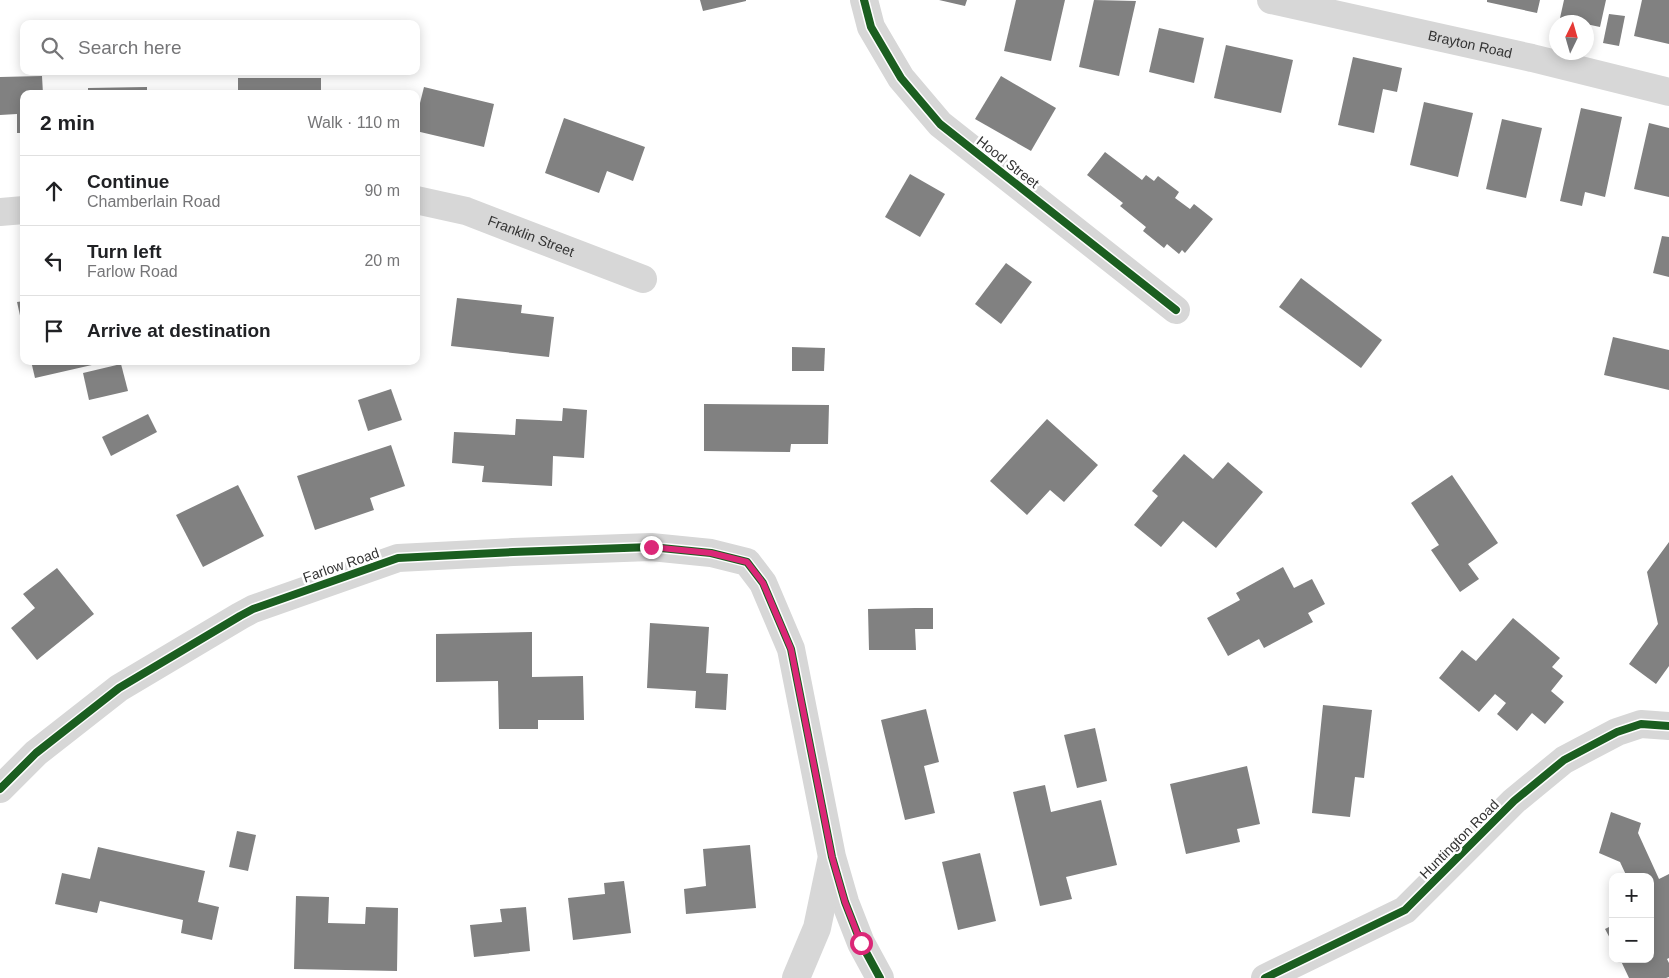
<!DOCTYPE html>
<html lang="en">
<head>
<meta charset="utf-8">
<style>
  body { margin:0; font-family:Arial,sans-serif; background:#f2f2f2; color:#202124 }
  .controls { position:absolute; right:15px; bottom:15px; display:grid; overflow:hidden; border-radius:10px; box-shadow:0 2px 12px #0003 }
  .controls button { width:45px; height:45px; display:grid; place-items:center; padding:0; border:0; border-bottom:1px solid #e0e0e0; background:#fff; color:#202124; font:25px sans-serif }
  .compass { position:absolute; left:1549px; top:15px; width:45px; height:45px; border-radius:50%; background:#fff; box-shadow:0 2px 12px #0003; rotate:5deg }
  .stop { position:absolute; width:15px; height:15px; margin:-11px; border:4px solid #db2777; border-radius:50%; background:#fff }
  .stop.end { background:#db2777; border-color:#fff; box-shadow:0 1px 5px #0008 }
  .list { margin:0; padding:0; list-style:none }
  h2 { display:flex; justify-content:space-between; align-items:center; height:65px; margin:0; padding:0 20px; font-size:21px }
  h2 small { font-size:16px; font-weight:400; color:#757577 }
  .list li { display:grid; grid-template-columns:32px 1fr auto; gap:15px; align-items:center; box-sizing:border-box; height:70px; padding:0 20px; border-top:1px solid #e0e0e0 }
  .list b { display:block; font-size:19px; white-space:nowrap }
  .list p { margin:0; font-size:16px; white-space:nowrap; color:#757577 }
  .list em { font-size:16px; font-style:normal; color:#757577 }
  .icon { flex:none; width:28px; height:28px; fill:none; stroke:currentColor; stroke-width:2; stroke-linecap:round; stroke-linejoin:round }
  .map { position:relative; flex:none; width:1669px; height:978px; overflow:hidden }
  .search { position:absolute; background:#fff; box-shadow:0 2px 12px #0003; left:20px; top:20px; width:400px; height:55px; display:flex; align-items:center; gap:12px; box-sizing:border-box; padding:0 18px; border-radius:10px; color:#757577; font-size:19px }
  .panel { position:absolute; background:#fff; box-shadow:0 2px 12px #0003; left:20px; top:90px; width:400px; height:275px; border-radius:10px }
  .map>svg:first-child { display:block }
</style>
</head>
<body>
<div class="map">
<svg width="1669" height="978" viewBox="0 0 1669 978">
  <rect width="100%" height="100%" fill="#fff"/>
  <g fill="#818181">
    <path d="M700,0H746V1L703,11Z"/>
    <path d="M939,0H967L965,6Z"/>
    <path d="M1016,0H1065L1051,61L1004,51Z"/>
    <path d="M1094,0L1136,1L1119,76L1079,67Z"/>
    <path d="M1487,0H1540L1537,13L1487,2Z"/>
    <path d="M1564,0H1606L1600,27L1586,24V22H1578L1560,18Z"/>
    <path d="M1642,0H1669V44L1634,36Z"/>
    <path d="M1609,14L1625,16L1619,46L1603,43Z"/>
    <path d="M1159,28L1204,38L1194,83L1149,72Z"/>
    <path d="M1226,45L1293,60L1281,113L1214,98Z"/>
    <path d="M1353,57L1402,68L1397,92L1383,89L1374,133L1338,125Z"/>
    <path d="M42,76L43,94H24V133H17V114L0,115V77Z"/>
    <path d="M1001,76L1056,108L1031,151L975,119Z"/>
    <rect x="238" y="78" width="83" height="16"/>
    <path d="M147,87V94H88V88Z"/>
    <path d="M424,87L494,104L484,147L416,131V119Z"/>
    <path d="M1424,102L1473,113L1458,177L1410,165Z"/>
    <path d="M1581,108L1622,117L1605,197L1585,192L1582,206L1560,201Z"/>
    <path d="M564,118L645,147L633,181L607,171L599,193L545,173Z"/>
    <path d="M1502,119L1542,128L1526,198L1486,189Z"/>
    <path d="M1649,123L1669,128V197L1634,189Z"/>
    <path d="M1105,152L1142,180L1146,175L1154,181L1158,176L1179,192L1175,198L1190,209L1194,204L1213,219L1185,253L1182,250L1179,254L1167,244L1164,248L1143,231L1146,227L1120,206L1123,203L1087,175Z"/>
    <path d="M910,174L945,194L920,237L885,217Z"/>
    <path d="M1662,236L1669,237V277L1653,273Z"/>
    <path d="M1006,263L1032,282L1001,324L975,304Z"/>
    <path d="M1301,278L1382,340L1361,368L1279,307Z"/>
    <path d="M457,298L522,305L521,313L554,317L549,357L451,346Z"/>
    <path d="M24,301V328L23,329L17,302Z"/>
    <path d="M1613,337L1669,350V390L1604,375Z"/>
    <path d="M792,347L825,348L824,371H792Z"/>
    <path d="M31,361H105V362L35,378Z"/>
    <path d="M121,364L128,391L89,400L83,373Z"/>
    <path d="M391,389L402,420L368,431L358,400Z"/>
    <path d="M704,404L829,405L828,444H791L790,452L704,451Z"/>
    <path d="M563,408L587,410L584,458L553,456L552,486L482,482L484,466L452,463L454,432L515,435L516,419L562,421Z"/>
    <path d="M148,414L157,432L111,456L102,437Z"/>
    <path d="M1047,419L1098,465L1064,502L1050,490L1027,515L990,481Z"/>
    <path d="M391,445L405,486L370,498L374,510L315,530L297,476Z"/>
    <path d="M1184,454L1213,479L1228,462L1263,492L1216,548L1183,521L1161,547L1134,525L1158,496L1152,491Z"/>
    <path d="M1452,475L1498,543L1468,564L1479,579L1460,592L1431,550L1439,545L1411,503Z"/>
    <path d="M238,485L264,536L203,567L176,515Z"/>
    <path d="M1669,542V666L1656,684L1629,664L1658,624L1647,572Z"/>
    <path d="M1283,567L1294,588L1312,579L1325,604L1308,613L1313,622L1264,648L1259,639L1228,656L1207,618L1240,600L1236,593Z"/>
    <path d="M57,568L94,614L37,660L11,628L35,608L23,594Z"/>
    <path d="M915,608H933V629H915L916,650H869L868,609Z"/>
    <path d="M1513,618L1560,658L1552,667L1563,676L1551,691L1564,702L1545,724L1532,713L1517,731L1497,714L1506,703L1495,694L1479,712L1439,678L1462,650L1476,661Z"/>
    <path d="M650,623L709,627L706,673L728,674L726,710L695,708L696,691L647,688Z"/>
    <path d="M532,632V677L583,676L584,720H538V729H499L498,681L436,682V634Z"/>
    <path d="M1323,705L1372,710L1364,778L1355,777L1350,817L1312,813Z"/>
    <path d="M926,709L939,762L924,766L935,813L905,820L881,720Z"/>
    <path d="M1095,728L1107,781L1077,788L1064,735Z"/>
    <path d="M1247,766L1260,824L1237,829L1240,842L1186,854L1170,784Z"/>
    <path d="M1045,785L1051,812L1101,800L1117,865L1066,877L1072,899L1040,906L1013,792Z"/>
    <path d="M1611,812L1641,823L1638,833L1659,879L1669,874V958L1667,959L1669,963V977L1666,978H1629L1620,959H1650V877H1627L1620,862L1599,853Z"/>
    <path d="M237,831L256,835L248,871L229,867Z"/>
    <path d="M750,845L756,908L686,914L684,889L706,886L703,849Z"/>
    <path d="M98,847L205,871L198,902L219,907L212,940L181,933L183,920L100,901L97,913L55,904L62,873L90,879Z"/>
    <path d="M980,853L996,921L958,930L942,862Z"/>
    <path d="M624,881L631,933L573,940L568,898L605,894L604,883Z"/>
    <path d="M296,896L329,897L328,923L365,924L366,907L398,908L397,971L294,969Z"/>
    <path d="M526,907L530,951L474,957L470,925L502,922L500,909Z"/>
    <path d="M1613,925V944L1605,929Z"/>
  </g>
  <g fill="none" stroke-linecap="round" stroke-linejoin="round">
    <g stroke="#d7d7d7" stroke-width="28">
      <path d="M864,0L871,27L901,78L940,124L1176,310"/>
      <path id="s1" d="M1271,0L1532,58L1669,92"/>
      <path id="s2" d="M416,200L466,211L643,279"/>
      <path d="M0,212L24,210"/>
      <path d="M0,789L36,753L119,688L240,616L253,609L398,558L513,552L651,547L711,553L747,562L763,583L791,649L832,857L845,902L861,943L880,978"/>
      <path d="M796,978L817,928L831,861"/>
      <path d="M1265,978L1405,910L1514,801L1564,760L1617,732L1641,724L1669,726"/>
    </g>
    <g stroke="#fff" stroke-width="11">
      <g id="cycleway">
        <path d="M864,0L871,27L901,78L940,124L1176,310"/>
        <path d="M0,789L36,753L119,688L240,616L253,609L398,558L513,552L651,547L711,553L747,562L763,583L791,649L832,857L845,902L861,943L880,978"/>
        <path d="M1265,978L1405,910L1514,801L1564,760L1617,732L1641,724L1669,726"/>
      </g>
    </g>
    <use href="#cycleway" stroke="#1b5e20" stroke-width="8"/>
  </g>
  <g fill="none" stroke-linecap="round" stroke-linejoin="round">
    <path stroke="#db2777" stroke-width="6" d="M651,547L711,553L747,562L763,583L791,649L832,857L845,902L861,943"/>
  </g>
  <g text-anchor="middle" stroke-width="5" stroke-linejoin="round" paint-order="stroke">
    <g font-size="14" fill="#333" stroke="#fff">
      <text dy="5" stroke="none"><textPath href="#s1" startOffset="204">Brayton Road</textPath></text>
      <text transform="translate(1008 162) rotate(38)" y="5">Hood Street</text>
      <text dy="5" stroke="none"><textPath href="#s2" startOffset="121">Franklin Street</textPath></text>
      <text transform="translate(341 565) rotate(-19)" y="5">Farlow Road</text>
      <text transform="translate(1459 839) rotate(-45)" y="5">Huntington Road</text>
    </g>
  </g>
</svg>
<div class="controls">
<button>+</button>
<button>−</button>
</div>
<svg class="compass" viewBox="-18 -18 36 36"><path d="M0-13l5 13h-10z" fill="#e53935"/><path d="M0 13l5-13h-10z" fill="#757577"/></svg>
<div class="stop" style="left:861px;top:943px"></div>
<div class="stop end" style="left:651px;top:547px"></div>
<div class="search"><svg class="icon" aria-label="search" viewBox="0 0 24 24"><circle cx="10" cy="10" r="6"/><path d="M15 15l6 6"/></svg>Search here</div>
<section class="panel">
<h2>2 min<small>Walk · 110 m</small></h2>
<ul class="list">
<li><svg class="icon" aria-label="ahead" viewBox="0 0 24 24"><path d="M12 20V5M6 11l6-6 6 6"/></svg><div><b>Continue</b><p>Chamberlain Road</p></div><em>90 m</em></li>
<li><svg class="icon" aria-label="left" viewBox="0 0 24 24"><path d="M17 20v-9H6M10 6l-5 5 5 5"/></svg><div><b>Turn left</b><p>Farlow Road</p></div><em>20 m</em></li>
<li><svg class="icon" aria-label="arrive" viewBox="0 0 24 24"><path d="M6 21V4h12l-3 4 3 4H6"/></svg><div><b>Arrive at destination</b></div></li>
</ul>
</section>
</div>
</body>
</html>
